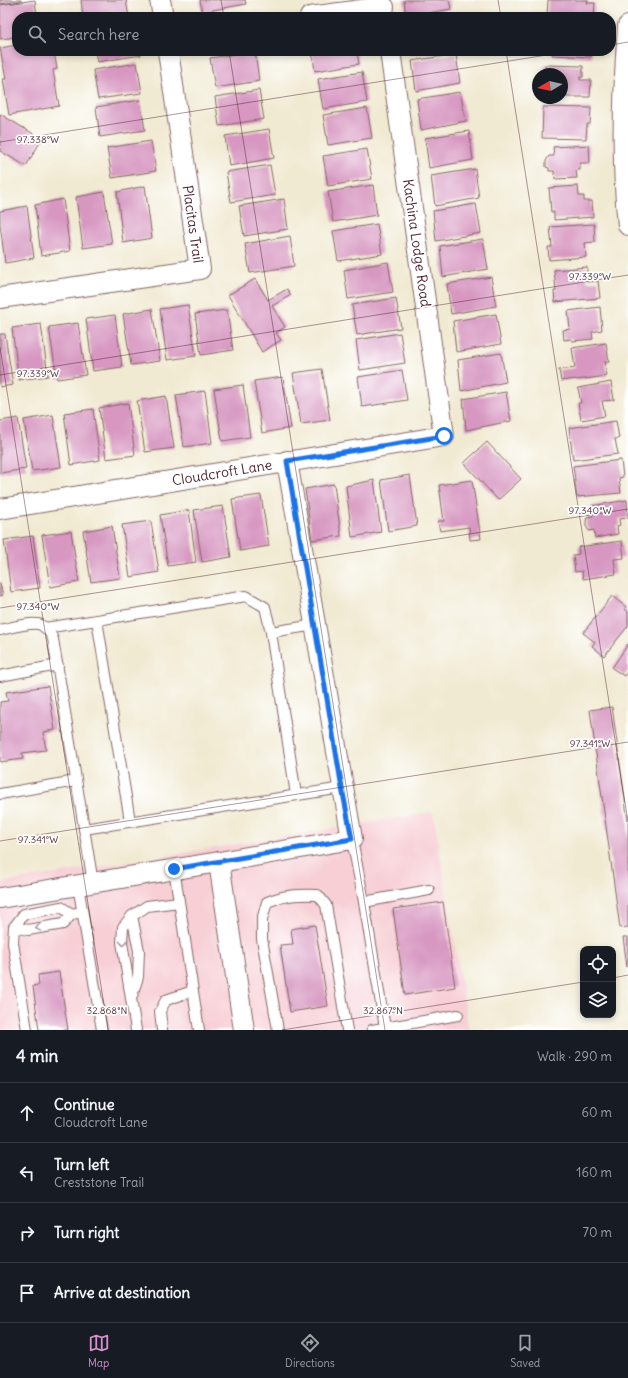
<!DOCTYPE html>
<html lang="en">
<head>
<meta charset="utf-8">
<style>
  body { margin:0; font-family:Delius,sans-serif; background:#242831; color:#f1f3f6 }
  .controls { position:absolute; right:12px; bottom:12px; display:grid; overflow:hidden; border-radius:8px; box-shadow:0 2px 6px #0003 }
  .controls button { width:36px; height:36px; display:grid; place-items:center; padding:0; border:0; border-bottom:1px solid #363941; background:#171b24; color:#f1f3f6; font:20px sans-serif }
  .compass { position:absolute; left:532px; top:68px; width:36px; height:36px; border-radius:50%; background:#171b24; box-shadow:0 2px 6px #0003; rotate:261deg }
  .stop { position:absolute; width:12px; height:12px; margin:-9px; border:3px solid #1a73e8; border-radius:50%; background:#fff }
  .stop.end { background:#1a73e8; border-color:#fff; box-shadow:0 1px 4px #0008 }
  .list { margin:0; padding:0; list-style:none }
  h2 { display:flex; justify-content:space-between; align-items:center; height:52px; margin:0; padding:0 16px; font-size:17px }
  h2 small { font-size:13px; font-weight:400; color:#9ea1a6 }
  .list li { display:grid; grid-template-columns:26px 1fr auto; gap:12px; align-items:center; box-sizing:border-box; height:60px; padding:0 16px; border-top:1px solid #363941 }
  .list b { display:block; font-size:15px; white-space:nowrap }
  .list p { margin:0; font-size:13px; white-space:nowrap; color:#9ea1a6 }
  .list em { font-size:13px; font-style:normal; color:#9ea1a6 }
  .icon { flex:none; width:22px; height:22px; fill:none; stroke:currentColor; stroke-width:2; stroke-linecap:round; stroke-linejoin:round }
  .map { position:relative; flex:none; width:628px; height:1030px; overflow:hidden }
  .search { position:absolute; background:#171b24; box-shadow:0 2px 6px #0003; left:12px; right:12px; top:12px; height:44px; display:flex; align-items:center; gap:10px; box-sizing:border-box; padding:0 14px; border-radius:16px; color:#9ea1a6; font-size:15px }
  .sheet { height:292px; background:#171b24 }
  nav { display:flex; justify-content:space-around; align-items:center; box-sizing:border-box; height:56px; border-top:1px solid #363941; background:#171b24; font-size:11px; color:#9ea1a6 }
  nav a { display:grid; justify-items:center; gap:2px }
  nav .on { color:#d690ce }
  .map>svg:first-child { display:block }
</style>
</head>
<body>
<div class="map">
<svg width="628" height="1030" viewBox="0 0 628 1030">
  <rect width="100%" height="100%" fill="#fff"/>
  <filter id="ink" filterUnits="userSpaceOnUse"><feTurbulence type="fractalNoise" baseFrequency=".025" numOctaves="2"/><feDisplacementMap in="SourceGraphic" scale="8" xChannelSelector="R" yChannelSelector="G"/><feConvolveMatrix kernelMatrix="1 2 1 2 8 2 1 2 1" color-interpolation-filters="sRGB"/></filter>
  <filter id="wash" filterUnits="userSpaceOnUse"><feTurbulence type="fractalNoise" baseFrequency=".012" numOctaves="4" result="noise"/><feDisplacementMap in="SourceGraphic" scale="16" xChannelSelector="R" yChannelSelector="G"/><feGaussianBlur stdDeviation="0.9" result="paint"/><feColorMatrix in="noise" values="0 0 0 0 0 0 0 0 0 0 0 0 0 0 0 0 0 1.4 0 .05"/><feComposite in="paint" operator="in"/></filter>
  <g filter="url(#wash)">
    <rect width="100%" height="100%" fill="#f1ead3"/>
    <path fill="#f7cfd5" d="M433,812L469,1030H0V883Z"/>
    <g id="blocks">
      <g fill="#d797c1">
        <path d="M0,0H21V1L0,4Z"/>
        <path d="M35,0L37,17H17V37L0,39V5Z"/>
        <path d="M81,0H126L129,17H83Z"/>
        <path d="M200,0H245L246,4L202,12Z"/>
        <path d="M404,0H449L451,9L406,17Z"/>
        <path d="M548,0H588L587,3H595L594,17L547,16Z"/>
        <path d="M17,45V51H54L57,69L53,70L59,106L9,115L3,79H6L0,48Z"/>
        <path d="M95,51H141V55L97,62Z"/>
        <path d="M255,51L259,81L215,88L210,58Z"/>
        <path d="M312,51H357L359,64L315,71Z"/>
        <path d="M409,51H430V52L410,55Z"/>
        <path d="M553,51H592L591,57L552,55Z"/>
        <path d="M456,54L460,83L416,91L412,61Z"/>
        <path d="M137,63L142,93L98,99L93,70Z"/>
        <path d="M545,65L583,66V77H580V80H591L590,97H562V74H545Z"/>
        <path d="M362,72L367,102L323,109L318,79Z"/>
        <path d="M259,90L264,119L219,126L215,97Z"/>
        <path d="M460,92L466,121L421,130L417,99Z"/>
        <path d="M140,100L145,130L100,137L96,107Z"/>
        <path d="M543,107L591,108L590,124H587L586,139L542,138Z"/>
        <path d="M367,108L372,138L328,145L323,115Z"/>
        <path d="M0,114L42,139L26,166L0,151Z"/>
        <path d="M269,129L274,158L229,166L225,136Z"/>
        <path d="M469,131L473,160L429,168L425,138Z"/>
        <path d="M151,141L156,171L112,178L107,148Z"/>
        <path d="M589,145L590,163H580V170H576L577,178L555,179L554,171H549V168L546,167V161L549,156H554L553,147Z"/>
        <path d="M367,149L372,179L328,186L323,156Z"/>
        <path d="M270,165L275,195L231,202L226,172Z"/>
        <path d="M475,169L479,198L435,206L431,176Z"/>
        <path d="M373,185L377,215L333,222L328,192Z"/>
        <path d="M145,186L152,238L123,243L117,192Z"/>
        <path d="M578,186L579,196H584V201H592L593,217L554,220V212H551L549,188Z"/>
        <path d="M104,192L112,244L83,248L76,197Z"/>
        <path d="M63,199L70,251L41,256L35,205Z"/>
        <path d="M284,199L288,229L244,236L239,206Z"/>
        <path d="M476,204L481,233L436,241L433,211Z"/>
        <path d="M27,206L34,258L5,263L0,224V211Z"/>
        <path d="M377,224L382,254L338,261L333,231Z"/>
        <path d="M594,224L595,242L585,243L586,257L549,260L548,247H552L550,227Z"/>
        <path d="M290,236L294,266L250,273L245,244Z"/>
        <path d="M483,239L488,269L443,277L440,246Z"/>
        <path d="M388,262L393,292L348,299L344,270Z"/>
        <path d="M587,267V282L598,281L600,298L555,302L554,291H556L554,270Z"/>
        <path d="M491,277L496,306L451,314L447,284Z"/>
        <path d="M255,279L268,300L287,289L291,295L272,306L285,327L276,333L281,340L262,352L228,295Z"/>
        <path d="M396,298L401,328L357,335L352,305Z"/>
        <path d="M188,305L196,356L167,360L160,309Z"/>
        <path d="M600,307L602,330L592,332L593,339L572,341L571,339L564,340L563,330L570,329L568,311Z"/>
        <path d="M152,309L160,361L131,365L123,314Z"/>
        <path d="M227,310L233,350L201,355L195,314Z"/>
        <path d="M496,314L501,344L456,352L453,321Z"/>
        <path d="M115,315L122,367L93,371L86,319Z"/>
        <path d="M78,323L86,375L57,379L49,327Z"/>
        <path d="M41,324L48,376L19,380L12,328Z"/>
        <path d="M400,333L405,363L360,370L356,340Z"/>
        <path d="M0,334H5L13,385L0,387Z"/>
        <path d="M606,343L609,362H605L607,376L576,380V379L561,381L559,370L575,368L572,348Z"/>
        <path d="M501,353L506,382L461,391L458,360Z"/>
        <path d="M322,369L330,420L301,424L293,373Z"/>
        <path d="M402,370L407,400L362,407L358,377Z"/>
        <path d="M283,377L291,428L262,433L254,381Z"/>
        <path d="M611,382L614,400L602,401L605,416L581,420L578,403H581L578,388Z"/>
        <path d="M243,385L250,437L222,441L214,389Z"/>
        <path d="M205,391L212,443L184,447L176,395Z"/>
        <path d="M506,392L511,421L466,430L463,399Z"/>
        <path d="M166,396L174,448L145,452L137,401Z"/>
        <path d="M128,403L135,455L106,459L99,408Z"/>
        <path d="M93,409L100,460L71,465L64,413Z"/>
        <path d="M53,415L61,467L32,471L24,420Z"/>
        <path d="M18,418L26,469L0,473V421Z"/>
        <path d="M616,421L619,438L615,439L618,454L573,460L569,428Z"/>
        <path d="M487,442L521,479L498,500L464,463Z"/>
        <path d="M621,460L623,477L619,478L621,493L577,497L573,466Z"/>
        <path d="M410,475L417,526L388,531L381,480Z"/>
        <path d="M374,480L381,532L352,537L346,486Z"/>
        <path d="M472,480L481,539L470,540L469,527L440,531L438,521H444L439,485Z"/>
        <path d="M334,484L341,536L312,540L305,489Z"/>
        <path d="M261,495L269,546L240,551L232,499Z"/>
        <path d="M627,500L628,518L619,519L620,525L617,526L618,534L595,538L594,530L589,531L586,526V521L587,517L593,516L591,506Z"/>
        <path d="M223,506L231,557L202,562L194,510Z"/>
        <path d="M189,510L196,562L168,566L160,515Z"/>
        <path d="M151,521L159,572L130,577L122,525Z"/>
        <path d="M112,526L120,578L91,582L83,531Z"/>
        <path d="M71,531L79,582L50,587L42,535Z"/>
        <path d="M33,536L40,588L11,592L4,540Z"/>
        <path d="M622,541L624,558L614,559L616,574L583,579L582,571L575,572L573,555L579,554L578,547Z"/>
        <path d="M0,583L3,595L0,596Z"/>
        <path d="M612,596L626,607L625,609L628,612V626L604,656L592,646L595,642L583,633Z"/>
        <path d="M628,644V671L624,676L612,668Z"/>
        <path d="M48,686L55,730L43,732L46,750L22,753L23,759L0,762V702L8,701L6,692Z"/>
        <path d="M612,707L628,822V927L620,928L590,710Z"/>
        <path d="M443,902L455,987L405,995L393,909Z"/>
        <path d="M315,925L328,1006L290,1012L280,945L293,944L291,929Z"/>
        <path d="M623,937H628V967H627Z"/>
        <path d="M59,972L68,1030H39L33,986L39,985L38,975Z"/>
      </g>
    </g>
  </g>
  <g filter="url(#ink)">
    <use href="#blocks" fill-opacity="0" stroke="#846666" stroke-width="1"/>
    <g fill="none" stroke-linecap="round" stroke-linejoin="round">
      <g stroke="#846666" stroke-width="12">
        <g id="service">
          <path d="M45,628L97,620"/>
          <path d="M0,630C9,628 34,621 41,625C47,628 51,634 53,639L93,883"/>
          <path d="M271,632L315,625"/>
          <path d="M0,676L58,665"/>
          <path d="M0,794L76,781"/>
          <path d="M130,821L97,620L246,596L265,607L271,632L296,795"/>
          <path d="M84,829L342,788"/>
          <path d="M352,839L364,902L385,1028"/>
          <path d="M174,869L199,1030"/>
          <path d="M78,885L102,1030"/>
          <path d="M364,902L429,890"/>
          <path d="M14,927L24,914L61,907L72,914"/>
          <path d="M132,996L138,977L139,951L132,916"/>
          <path d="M27,1030L13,943L14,927L28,930L63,924L72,914L82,912"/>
          <path d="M136,1030L122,942L123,927L132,916L147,906L179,902"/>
          <path d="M162,1030L160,1011L166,1000L193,991"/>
          <path d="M278,1030L262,939V920L267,902C284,895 299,894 318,895L326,905L347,1030"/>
          <path d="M372,1030L458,1015"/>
        </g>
      </g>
      <g stroke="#846666" stroke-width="22">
        <g id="minor">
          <path d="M160,0L163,17"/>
          <path d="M310,17L384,7"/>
          <path d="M628,26C623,92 621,159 628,225"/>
          <path d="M0,298L200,269L168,51"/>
          <path id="s1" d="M0,509L444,436L390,51"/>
          <path d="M219,862L352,839L287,461"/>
          <path d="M0,898L219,862L244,1030"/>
        </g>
      </g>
      <use href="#service" stroke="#fff" stroke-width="10"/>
      <use href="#minor" stroke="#fff" stroke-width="20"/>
    </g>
    <defs><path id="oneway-chevron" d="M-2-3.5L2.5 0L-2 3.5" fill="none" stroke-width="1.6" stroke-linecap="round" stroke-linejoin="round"/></defs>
    <g stroke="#ae9aa0">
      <use href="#oneway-chevron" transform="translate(38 928) rotate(170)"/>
      <use href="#oneway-chevron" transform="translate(123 943) rotate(86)"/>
    </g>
  </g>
  <g fill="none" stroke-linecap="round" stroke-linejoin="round" filter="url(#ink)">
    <path stroke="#1a73e8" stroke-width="5" d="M174,869L352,839L342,788L287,461L444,436"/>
  </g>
  <path fill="none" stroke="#4a1f2b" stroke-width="1" stroke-opacity="0.45" d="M221,0L224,17M498,0L501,17M611,45L628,42M229,51L385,1030M506,51L628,822M0,142L572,51M0,347L108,1030M0,375L628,275M0,608L628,509M0,841L628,742M613,978L628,975M282,1030L583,982"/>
  <g text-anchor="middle" stroke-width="3.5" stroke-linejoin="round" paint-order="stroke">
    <g font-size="14" fill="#4a1f2b" stroke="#fff">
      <text transform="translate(193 224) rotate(82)" y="5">Placitas Trail</text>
      <text transform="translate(417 243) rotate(82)" y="5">Kachina Lodge Road</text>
      <text dy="5" stroke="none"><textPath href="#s1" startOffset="225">Cloudcroft Lane</textPath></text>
    </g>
  </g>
  <g font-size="10" text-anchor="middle" fill="#4a1f2b" stroke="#fff" stroke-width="3.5" stroke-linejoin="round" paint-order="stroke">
    <text x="38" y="143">97.338°W</text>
    <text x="590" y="280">97.339°W</text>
    <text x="38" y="377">97.339°W</text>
    <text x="590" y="514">97.340°W</text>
    <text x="38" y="610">97.340°W</text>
    <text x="590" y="747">97.341°W</text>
    <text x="38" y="843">97.341°W</text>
    <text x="107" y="1014">32.868°N</text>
    <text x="383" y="1014">32.867°N</text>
  </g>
</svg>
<div class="controls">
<button><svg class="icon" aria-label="locate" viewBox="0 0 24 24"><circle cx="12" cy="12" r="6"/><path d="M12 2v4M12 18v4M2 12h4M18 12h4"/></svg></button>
<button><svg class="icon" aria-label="layers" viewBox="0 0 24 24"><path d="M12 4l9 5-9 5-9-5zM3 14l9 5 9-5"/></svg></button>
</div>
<svg class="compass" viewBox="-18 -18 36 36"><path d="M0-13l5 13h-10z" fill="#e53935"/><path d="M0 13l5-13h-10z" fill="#9ea1a6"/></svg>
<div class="stop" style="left:444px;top:436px"></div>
<div class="stop end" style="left:174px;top:869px"></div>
<div class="search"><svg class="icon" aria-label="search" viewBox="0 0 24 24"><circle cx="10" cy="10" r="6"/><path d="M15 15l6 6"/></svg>Search here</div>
</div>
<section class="sheet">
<h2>4 min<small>Walk · 290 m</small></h2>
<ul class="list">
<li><svg class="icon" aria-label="ahead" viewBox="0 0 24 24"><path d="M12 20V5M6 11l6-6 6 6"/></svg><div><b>Continue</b><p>Cloudcroft Lane</p></div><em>60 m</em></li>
<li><svg class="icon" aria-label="left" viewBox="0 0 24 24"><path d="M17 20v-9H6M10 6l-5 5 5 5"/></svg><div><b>Turn left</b><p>Creststone Trail</p></div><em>160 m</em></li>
<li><svg class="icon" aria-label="right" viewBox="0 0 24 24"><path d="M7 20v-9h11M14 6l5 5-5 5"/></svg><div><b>Turn right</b></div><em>70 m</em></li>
<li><svg class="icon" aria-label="arrive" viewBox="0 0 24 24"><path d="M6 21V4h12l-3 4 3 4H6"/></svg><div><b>Arrive at destination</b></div></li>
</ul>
</section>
<nav>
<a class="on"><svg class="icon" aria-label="map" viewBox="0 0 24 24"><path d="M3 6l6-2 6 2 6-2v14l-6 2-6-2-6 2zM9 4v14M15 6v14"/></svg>Map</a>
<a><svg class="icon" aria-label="directions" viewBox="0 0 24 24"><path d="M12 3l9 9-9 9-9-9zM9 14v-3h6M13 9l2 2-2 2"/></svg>Directions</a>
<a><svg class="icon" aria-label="saved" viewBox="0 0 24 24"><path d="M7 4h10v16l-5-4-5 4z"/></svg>Saved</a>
</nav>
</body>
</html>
